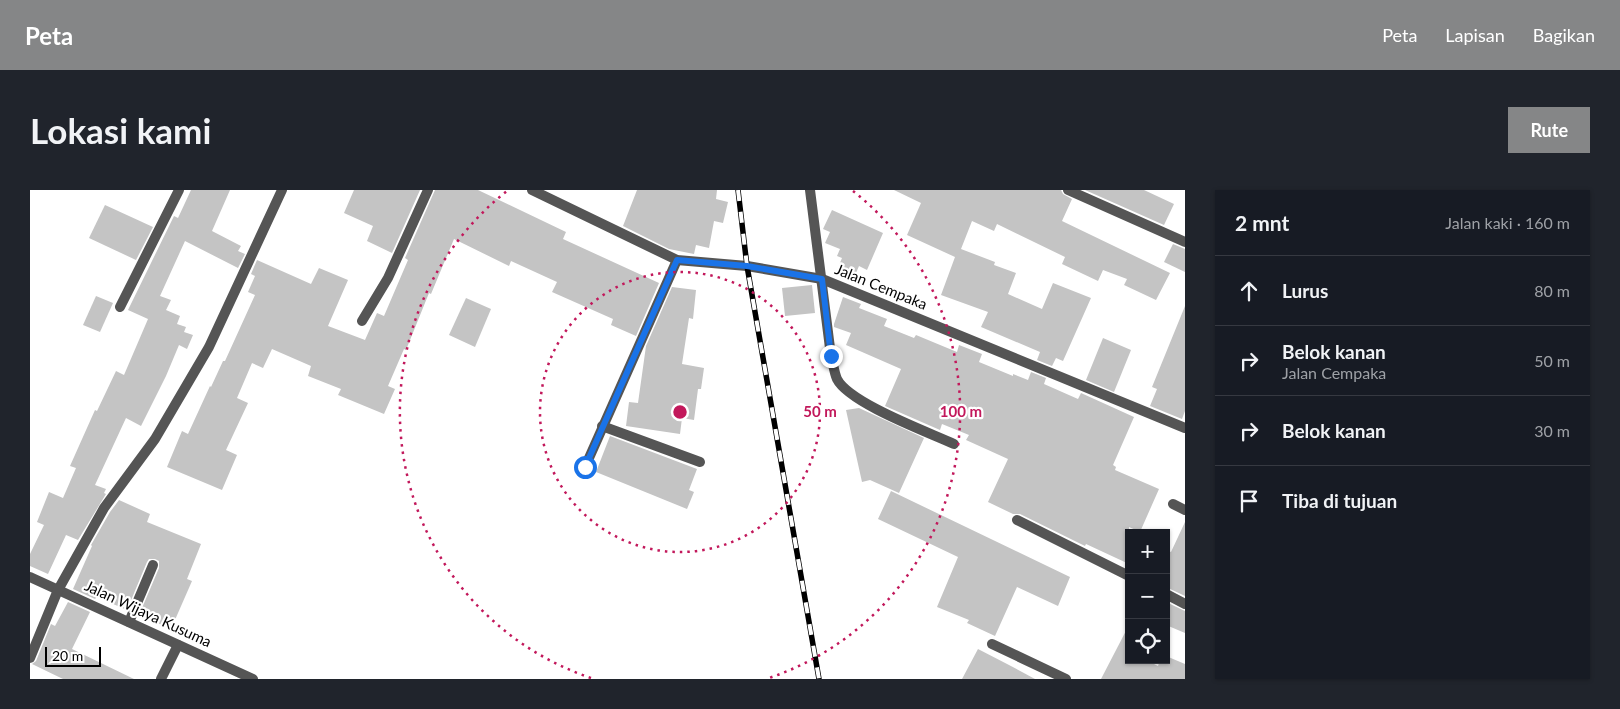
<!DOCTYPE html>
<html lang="id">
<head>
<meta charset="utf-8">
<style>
  body { margin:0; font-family:Lato,sans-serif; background:#20242c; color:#f1f3f6 }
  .controls { position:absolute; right:15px; bottom:15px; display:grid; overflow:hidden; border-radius:0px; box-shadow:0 1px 4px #0004 }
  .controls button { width:45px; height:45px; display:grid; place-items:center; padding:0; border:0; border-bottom:1px solid #363941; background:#171b24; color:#f1f3f6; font:25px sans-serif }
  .scale { position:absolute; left:15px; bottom:12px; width:56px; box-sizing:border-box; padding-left:5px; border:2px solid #000; border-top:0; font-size:14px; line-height:18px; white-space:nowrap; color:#000; -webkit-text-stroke:4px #fff; paint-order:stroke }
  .stop { position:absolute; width:15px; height:15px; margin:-11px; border:4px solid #1a73e8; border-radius:50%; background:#fff }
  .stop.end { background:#1a73e8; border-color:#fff; box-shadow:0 1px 5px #0008 }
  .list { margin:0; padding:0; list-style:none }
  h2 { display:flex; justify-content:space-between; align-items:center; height:65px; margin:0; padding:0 20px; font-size:21px }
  h2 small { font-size:16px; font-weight:400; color:#9ea1a6 }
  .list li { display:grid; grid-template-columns:32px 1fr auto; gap:15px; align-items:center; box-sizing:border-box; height:70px; padding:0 20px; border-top:1px solid #363941 }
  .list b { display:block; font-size:19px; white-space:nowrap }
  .list p { margin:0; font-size:16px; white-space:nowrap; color:#9ea1a6 }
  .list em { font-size:16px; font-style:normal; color:#9ea1a6 }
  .icon { flex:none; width:28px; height:28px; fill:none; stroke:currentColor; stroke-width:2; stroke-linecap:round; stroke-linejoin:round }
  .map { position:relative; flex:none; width:1155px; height:489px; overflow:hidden; border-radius:0px }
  header { display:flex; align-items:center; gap:30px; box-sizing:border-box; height:70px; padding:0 25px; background:#858687; color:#fff }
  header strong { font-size:24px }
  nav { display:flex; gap:28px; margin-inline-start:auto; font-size:18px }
  .intro { display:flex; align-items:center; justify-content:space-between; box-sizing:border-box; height:120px; padding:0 30px }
  h1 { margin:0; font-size:35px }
  .button { padding:12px 22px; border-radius:0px; background:#858687; color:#fff; font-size:18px; font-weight:700 }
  main { display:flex; gap:30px; padding:0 30px }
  aside { flex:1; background:#171b24; border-radius:0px; box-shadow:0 1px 4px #0004 }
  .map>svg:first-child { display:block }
</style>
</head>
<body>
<header>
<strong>Peta</strong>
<nav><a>Peta</a><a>Lapisan</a><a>Bagikan</a></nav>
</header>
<div class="intro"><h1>Lokasi kami</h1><a class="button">Rute</a></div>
<main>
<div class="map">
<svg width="1155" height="489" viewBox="0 0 1155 489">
  <rect width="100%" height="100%" fill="#fff"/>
  <g fill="#c4c4c4">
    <path d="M161,0H200L182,41L211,56L208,61L215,64L208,78L155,51L130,106L141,110L136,120L150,126L147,134L156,137L154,142L163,145L157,159L149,155L136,186L111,236L96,228L65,295L76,299L74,303L76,304L48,350L36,345L18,384L0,376V364L14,335L7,332L19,302L33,308L46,278L40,276L65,220L67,221L86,181L94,185L118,129L98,120L144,26L148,28Z"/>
    <path d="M324,0H390L362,63L337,51L343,36L314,23Z"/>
    <path d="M405,0H448L536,42L533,49L629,93L606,146L581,135L583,129L522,102L527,92L481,71L479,76L424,49L401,104L399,103L376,160L374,159L358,196L365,199L354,224L308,205L311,199L278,186L281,176L242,159L233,178L222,173L207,208L218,213L196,260L207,265L192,300L137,277L152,241L158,244L180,196L181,197L193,171H195L225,105L218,102L225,86L221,84L227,70L281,94L289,78L318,90L298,136L335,150L347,123L354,126L378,70L375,68Z"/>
    <path d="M607,0H687L686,9L698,12L693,33L684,31L679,58L666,55L664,64L639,59L593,36Z"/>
    <path d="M864,0H1031L1033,4L1042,9L1032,31L1140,83L1126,110L1094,95L1097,89L1073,80L1068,91L1032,74L1035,67L967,34L964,41L942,31L931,59L965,72L964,75L986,83L978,104L1012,119L1023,93L1061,108L1033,171L1026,168L1022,176L1007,170L1010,162L951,137L958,122L911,105L925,67L877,45L891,13Z"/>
    <path d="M1055,0H1114L1144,14L1134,35Z"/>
    <path d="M75,15L123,37L106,70L59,48Z"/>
    <path d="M802,20L853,43L837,80L829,76L826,83L809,75L812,68L807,66L810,59L795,53L800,42L793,39Z"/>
    <path d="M1143,54L1155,59V82L1134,72Z"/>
    <path d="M782,95L785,123L755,126L752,98Z"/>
    <path d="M642,97L666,100L663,129L659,128L652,174L674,178L671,199H668L664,230L652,228L650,244L596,236L599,212L608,213L616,156Z"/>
    <path d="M66,106L83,113L70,142L53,135Z"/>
    <path d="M813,107L831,114L829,118L857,129L854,136L884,148L886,145L927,162L929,155L952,164L949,172L983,186V184L998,190L1001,182L1016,188L1014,194L1048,209L1051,203L1104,227L1083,275L1086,277L1085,280L1129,299L1110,342L1099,337V374L1056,354L1055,356L990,324H983L958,312L978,269L936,250L939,245L912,234L910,240L855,216L871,179L816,155L821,143L804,137V134Z"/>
    <path d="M436,108L461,119L445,157L419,145Z"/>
    <path d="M1155,116V221L1152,229L1120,216L1127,199L1122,197Z"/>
    <path d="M1073,148L1101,160L1084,202L1056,190Z"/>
    <path d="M829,218L894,248L869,303L840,290L832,292L816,220Z"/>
    <path d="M580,246L667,279L659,300L664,302L657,319L566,282Z"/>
    <path d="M861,301L1040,387L1028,416L987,397L965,446L937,433L939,430L907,417L928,367L848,329Z"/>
    <path d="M89,310L120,324L117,332L171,354L157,389L162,391L141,439L109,425L129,378V371L125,369H119L117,372L97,420L67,407L65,409L43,399L62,356L61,355L80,322Z"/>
    <path d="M1155,332V406L1136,397V360L1141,362Z"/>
    <path d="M38,412L60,422L42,459L104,489H33L2,474L6,471L21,434L25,436Z"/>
    <path d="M1136,412L1155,421V443L1136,435Z"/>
    <path d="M1099,435V470H1116L1128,476L1130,470H1136V466L1155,474V489H1071Z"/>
    <path d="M948,459L979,475L1005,489H932Z"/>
  </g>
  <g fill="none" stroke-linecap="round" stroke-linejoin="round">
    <g stroke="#555" stroke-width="10">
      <path d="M987,330L1099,386"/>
      <path d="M1136,404L1155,414"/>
    </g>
    <g stroke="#555" stroke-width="10">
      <path d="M502,0L647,70L717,76L792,89L1155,238"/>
      <path d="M780,0L801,166C803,173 804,182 807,189C819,213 898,242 924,254"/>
      <path d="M1038,0L1155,52"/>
      <path d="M90,117L149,0"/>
      <path d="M332,131L358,88L398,0"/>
      <path d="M572,236L670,272"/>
      <path d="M555,277L647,70"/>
      <path d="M1143,314L1155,320"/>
      <path d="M0,387L223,489"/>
      <path d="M99,432L123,375"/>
      <path d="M962,454L1036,489"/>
      <path d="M0,468L28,400L74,318L125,249L179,157L252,0"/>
      <path d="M131,489L148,455"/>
    </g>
    <g stroke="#000" stroke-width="5.5">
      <path id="rail" d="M708,0L717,76L789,489"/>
    </g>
    <use href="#rail" stroke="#fff" stroke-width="4" stroke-dasharray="11" stroke-linecap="butt"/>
  </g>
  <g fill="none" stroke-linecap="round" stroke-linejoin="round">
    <path stroke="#1a73e8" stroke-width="6" d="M555,277L647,70L717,76L792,89L801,166"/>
  </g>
  <g fill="none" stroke="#c2185b" stroke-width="2.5" stroke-dasharray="2.5 5">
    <circle cx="650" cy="222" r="140"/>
    <path d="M561 488A281 281 0 0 1 477 1M823 1A281 281 0 0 1 739 488"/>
  </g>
  <g text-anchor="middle" stroke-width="4.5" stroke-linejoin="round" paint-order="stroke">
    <g font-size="15" fill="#000" stroke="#fff">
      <text transform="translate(851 97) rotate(22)" y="5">Jalan Cempaka</text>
      <text transform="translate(118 424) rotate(25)" y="5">Jalan Wijaya Kusuma</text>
    </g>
  </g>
  <circle cx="650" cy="222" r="8" fill="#c2185b" stroke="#fff" stroke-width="2.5"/>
  <g font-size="15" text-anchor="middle" font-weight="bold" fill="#c2185b" stroke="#fff" stroke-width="4.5" stroke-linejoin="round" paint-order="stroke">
    <text x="790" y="227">50 m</text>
    <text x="931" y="227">100 m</text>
  </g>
</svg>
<div class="controls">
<button>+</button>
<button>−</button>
<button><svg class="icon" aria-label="locate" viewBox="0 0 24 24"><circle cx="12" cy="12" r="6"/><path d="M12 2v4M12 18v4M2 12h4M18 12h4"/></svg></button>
</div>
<div class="scale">20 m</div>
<div class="stop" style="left:555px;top:277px"></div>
<div class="stop end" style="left:801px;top:166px"></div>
</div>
<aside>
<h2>2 mnt<small>Jalan kaki · 160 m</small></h2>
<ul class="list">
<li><svg class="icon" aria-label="ahead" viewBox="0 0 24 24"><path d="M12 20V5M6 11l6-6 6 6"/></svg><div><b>Lurus</b></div><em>80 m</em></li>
<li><svg class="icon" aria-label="right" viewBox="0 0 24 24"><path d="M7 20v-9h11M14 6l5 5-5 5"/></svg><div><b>Belok kanan</b><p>Jalan Cempaka</p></div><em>50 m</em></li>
<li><svg class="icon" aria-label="right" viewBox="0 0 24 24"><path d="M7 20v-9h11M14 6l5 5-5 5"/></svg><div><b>Belok kanan</b></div><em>30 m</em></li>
<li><svg class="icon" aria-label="arrive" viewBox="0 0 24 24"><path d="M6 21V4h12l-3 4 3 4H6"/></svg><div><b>Tiba di tujuan</b></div></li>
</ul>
</aside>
</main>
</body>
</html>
